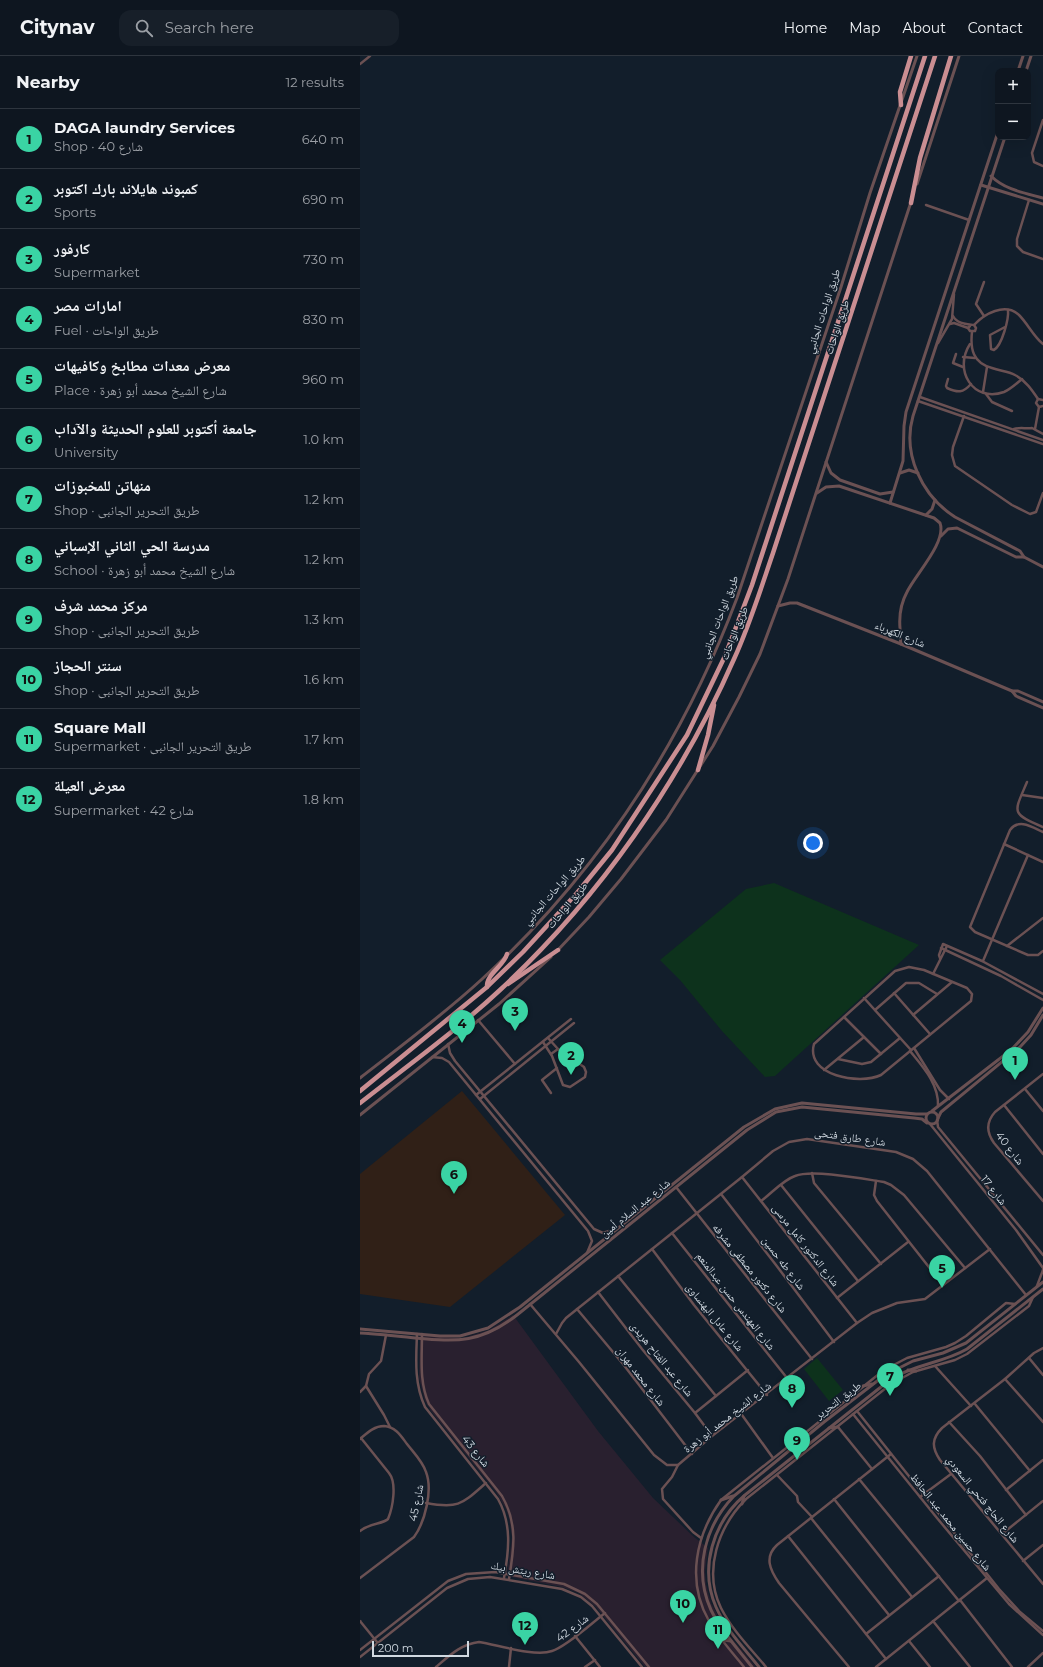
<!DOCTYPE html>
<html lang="en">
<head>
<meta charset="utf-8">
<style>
  body { margin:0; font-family:Montserrat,"Noto Naskh Arabic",sans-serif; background:#171f29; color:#f1f3f6 }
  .controls { position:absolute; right:12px; top:12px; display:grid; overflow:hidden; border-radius:8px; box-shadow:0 4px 16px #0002 }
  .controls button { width:36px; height:36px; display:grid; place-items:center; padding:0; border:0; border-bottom:1px solid #2e353e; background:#0e1620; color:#f1f3f6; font:20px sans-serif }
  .scale { position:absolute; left:12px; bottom:10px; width:97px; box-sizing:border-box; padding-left:4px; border:2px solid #d1d9e1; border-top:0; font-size:11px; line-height:14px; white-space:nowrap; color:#d1d9e1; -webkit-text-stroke:3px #121e2b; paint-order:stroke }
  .you { position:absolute; left:453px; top:787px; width:14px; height:14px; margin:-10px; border:3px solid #fff; border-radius:50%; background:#1a73e8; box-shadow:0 0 0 6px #1a73e833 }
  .badge { display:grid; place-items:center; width:26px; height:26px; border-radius:50%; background:#3ad4a4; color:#111; font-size:13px; font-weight:700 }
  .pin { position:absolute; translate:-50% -33px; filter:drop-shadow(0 1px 2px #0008) }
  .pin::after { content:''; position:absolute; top:21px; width:14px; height:12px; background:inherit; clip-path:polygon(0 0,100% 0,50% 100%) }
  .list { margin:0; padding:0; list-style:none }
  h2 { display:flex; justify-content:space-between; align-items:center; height:52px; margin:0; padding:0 16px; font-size:17px }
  h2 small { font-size:13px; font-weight:400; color:#9b9fa5 }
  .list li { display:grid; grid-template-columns:26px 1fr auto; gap:12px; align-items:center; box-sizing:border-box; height:60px; padding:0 16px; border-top:1px solid #2e353e }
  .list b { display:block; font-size:15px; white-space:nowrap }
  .list p { margin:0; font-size:13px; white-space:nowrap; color:#9b9fa5 }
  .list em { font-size:13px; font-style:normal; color:#9b9fa5 }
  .icon { flex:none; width:22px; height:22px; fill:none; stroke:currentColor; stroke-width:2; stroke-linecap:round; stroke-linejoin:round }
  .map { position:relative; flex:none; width:683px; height:1611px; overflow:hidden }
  header { display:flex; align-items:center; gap:24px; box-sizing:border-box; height:56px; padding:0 20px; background:#0e1620; border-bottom:1px solid #2e353e }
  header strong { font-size:19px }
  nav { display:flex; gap:22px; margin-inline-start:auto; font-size:14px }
  .search { width:280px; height:36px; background:#171f29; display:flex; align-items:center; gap:10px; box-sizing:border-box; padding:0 14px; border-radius:12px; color:#9b9fa5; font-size:15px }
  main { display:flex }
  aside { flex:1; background:#0e1620 }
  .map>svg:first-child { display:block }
</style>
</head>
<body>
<header>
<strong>Citynav</strong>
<div class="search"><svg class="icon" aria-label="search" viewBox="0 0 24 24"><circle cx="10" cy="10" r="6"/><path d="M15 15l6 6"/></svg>Search here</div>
<nav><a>Home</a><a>Map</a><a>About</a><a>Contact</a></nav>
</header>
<main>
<aside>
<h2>Nearby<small>12 results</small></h2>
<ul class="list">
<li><span class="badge">1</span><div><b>DAGA laundry Services</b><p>Shop · شارع 40</p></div><em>640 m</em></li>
<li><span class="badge">2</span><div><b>كمبوند هايلاند بارك اكتوبر</b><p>Sports</p></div><em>690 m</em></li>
<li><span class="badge">3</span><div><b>كارفور</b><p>Supermarket</p></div><em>730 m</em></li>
<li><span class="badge">4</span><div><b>امارات مصر</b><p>Fuel · طريق الواحات</p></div><em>830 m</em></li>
<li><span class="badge">5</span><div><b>معرض معدات مطابخ وكافيهات</b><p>Place · شارع الشيخ محمد أبو زهرة</p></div><em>960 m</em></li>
<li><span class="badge">6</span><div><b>جامعة أكتوبر للعلوم الحديثة والآداب</b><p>University</p></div><em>1.0 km</em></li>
<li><span class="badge">7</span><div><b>منهاتن للمخبوزات</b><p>Shop · طريق التحرير الجانبى</p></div><em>1.2 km</em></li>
<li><span class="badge">8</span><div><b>مدرسة الحي الثاني الإسباني</b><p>School · شارع الشيخ محمد أبو زهرة</p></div><em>1.2 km</em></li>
<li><span class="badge">9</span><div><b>مركز محمد شرف</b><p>Shop · طريق التحرير الجانبى</p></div><em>1.3 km</em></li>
<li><span class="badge">10</span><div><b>سنتر الحجاز</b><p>Shop · طريق التحرير الجانبى</p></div><em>1.6 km</em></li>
<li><span class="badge">11</span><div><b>Square Mall</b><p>Supermarket · طريق التحرير الجانبى</p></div><em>1.7 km</em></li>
<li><span class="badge">12</span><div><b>معرض العيلة</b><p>Supermarket · شارع 42</p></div><em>1.8 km</em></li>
</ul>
</aside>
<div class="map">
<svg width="683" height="1611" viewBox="0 0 683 1611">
  <rect width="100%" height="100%" fill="#121e2b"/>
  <path fill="#29202f" d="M153,1259L238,1375L293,1442L334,1481L348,1492L345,1515L346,1528L351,1547L368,1578L396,1611H285L236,1551L219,1537L202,1531L147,1520L152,1481L149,1462L146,1453L136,1436L71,1355L65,1345L59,1322L60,1280L103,1282L129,1274Z"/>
  <path fill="#302017" d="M102,1035L205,1159L90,1251L0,1238V1118Z"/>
  <g fill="#0d321c">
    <path d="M414,827L559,889L415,1020L405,1021L362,975L320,924L300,904L386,833Z"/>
    <path d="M457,1302L483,1334L469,1345L444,1313Z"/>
  </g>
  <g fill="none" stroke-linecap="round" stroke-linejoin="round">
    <g stroke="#6b5153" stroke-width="2.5">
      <path d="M0,8L10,0"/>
      <path d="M683,64L672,97L674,106L683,110"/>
      <path d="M669,144L657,183V190L663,196L683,203"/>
      <path d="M566,149L609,164"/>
      <path d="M593,260C597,268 607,268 614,269L616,272L615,275H610L608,272L610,270"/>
      <path d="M624,260L616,248L624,226"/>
      <path d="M590,268L594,267L608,272"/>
      <path d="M614,269C624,258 645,246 659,259C668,268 673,280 683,288"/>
      <path d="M645,271L630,279L631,293L634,294C642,289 649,263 648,254"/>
      <path d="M612,276C610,293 613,307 632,312C640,315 648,315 655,319C666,325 672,334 678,343"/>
      <path d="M578,287L592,263L594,238"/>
      <path d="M610,288C593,314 613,347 644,336C651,333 656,328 662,323"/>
      <path d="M596,298L593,307L603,311"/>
      <path d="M603,301L615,302"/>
      <path d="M588,323L586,330L587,332C598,337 603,337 611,328"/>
      <path d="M623,336L627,311"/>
      <path d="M626,338L632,346L652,355"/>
      <path d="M560,341L683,384"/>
      <path d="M683,344L678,343L676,347L679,351L683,350"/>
      <path d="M558,345L683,388"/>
      <path d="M604,360L593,391L592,399L595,410L652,449L670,458L676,456L683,437"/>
      <path d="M654,373C660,371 666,373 672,372L683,378"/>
      <path d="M675,373L679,351"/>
      <path d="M667,726C654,757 650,757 683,771"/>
      <path d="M662,739L683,742"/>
      <path d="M683,776C672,771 659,762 650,774L610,871L615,876L668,899H678L683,895"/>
      <path d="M644,788L683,806"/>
      <path d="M647,890L683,862"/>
      <path d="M581,892L641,920L683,944"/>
      <path d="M580,902L579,899L583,888L622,905L683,938"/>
      <path d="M623,905L668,799"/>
      <path d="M549,911L564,914L607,932L612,938L611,945L521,1019C500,1029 445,1020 454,988L535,915Z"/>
      <path d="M573,918L587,890"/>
      <path d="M534,937L570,978"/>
      <path d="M504,942L551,994"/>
      <path d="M515,954L546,927H559L577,938"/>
      <path d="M553,959L592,926"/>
      <path d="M484,961L521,998"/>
      <path d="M118,964L155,1008"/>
      <path d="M183,986L192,1000L203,1029L210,1031L225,1021L226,1016L224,1011L198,993L188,982"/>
      <path d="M88,988L90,997L95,1005L234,1173L243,1177L255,1173"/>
      <path d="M554,992L580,1034L589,1043"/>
      <path d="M550,995C563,1011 579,1028 578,1050"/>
      <path d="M191,998L198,993"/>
      <path d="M72,1001L82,1002L89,1006L228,1175L232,1185L227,1197"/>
      <path d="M478,1003L502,1008L511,1006L540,982"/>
      <path d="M464,1014L504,981"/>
      <path d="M683,1018L635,1056C626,1066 626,1076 634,1087L683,1145"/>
      <path d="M665,1033L683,1055"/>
      <path d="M191,1037L182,1024L197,1012"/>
      <path d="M116,1039L211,963"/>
      <path d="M120,1043L214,967"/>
      <path d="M644,1049L683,1098"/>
      <path d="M577,1064L578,1071L683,1199"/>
      <path d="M570,1068L656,1174L683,1212"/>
      <path d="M452,1117L454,1127L521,1208"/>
      <path d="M382,1121L497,1267"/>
      <path d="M516,1125L514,1139L517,1145L583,1229"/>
      <path d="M421,1129L498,1225"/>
      <path d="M316,1131L452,1303"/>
      <path d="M361,1138L416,1209L474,1286"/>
      <path d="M401,1145C412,1137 423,1124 435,1120C453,1113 504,1123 524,1126L531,1129L544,1139L605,1212"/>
      <path d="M312,1177L427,1322"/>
      <path d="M292,1193L334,1249L407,1339"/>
      <path d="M258,1220L356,1340"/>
      <path d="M677,1230L683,1214"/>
      <path d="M238,1236L282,1293L335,1357L352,1380"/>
      <path d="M477,1242L548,1186"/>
      <path d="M170,1248L219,1306L294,1399L307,1409H318L352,1380L497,1267L512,1257L537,1247L565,1243L630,1193"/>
      <path d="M217,1253L263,1308L332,1398"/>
      <path d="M57,1278C56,1303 54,1327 65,1351L138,1443C152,1468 149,1495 144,1522"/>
      <path d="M62,1278C62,1302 59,1326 69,1348L142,1440C158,1468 154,1493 149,1523"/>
      <path d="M196,1278L202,1267L206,1262L382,1121L413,1095L429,1086L447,1083L536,1096L553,1103L567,1115L666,1239"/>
      <path d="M683,1292L674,1297L645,1323L582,1372C571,1383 572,1392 580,1404L683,1528"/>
      <path d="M669,1302L683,1319"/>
      <path d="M575,1310L611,1350"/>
      <path d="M645,1323L683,1366"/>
      <path d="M6,1330L24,1359L30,1371"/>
      <path d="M0,1336L6,1330L9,1318L21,1305L26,1279"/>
      <path d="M615,1348L670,1415"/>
      <path d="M497,1355L639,1533L660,1556L683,1575"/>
      <path d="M335,1357L388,1314"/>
      <path d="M493,1358L577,1462L649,1548L683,1579"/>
      <path d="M382,1359L413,1402"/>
      <path d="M589,1366L620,1400L666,1459"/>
      <path d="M478,1371L512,1413"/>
      <path d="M0,1383C7,1377 14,1370 24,1370C36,1371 41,1380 47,1388C54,1397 63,1406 66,1416C73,1434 65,1466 54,1481L0,1522"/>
      <path d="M318,1409L312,1421L302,1433L303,1443L333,1476L341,1482"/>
      <path d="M417,1419L437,1440L438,1446L452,1461"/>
      <path d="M499,1423L599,1545"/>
      <path d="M646,1434L683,1404"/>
      <path d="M560,1441L591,1418"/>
      <path d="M474,1443L552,1541"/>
      <path d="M66,1447C99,1453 102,1448 126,1427"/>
      <path d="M451,1462L529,1559"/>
      <path d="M0,1475C10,1467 23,1468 28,1463C33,1451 37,1427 29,1417L1,1382"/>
      <path d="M642,1478L683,1445"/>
      <path d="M428,1480L526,1603"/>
      <path d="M663,1505L683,1489"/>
      <path d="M600,1544L652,1611"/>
      <path d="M0,1565L17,1586"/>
      <path d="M573,1565L610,1611"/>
      <path d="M506,1578L579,1520"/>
      <path d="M215,1580L240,1611"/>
      <path d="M549,1585L570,1611"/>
      <path d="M0,1594L88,1525L106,1518L135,1516L204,1528L225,1538L237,1548L289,1611"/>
      <path d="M0,1601L87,1532L108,1523L130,1521L202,1533L221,1541L232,1550L282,1611"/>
      <path d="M76,1611C89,1600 101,1588 119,1586C138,1589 175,1601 192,1595C206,1591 232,1567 245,1557"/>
      <path d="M149,1611L151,1592"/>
      <path d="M225,1611L235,1604"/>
      <path d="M384,1611C372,1596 358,1581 349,1565C326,1525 336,1479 361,1444L524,1314L547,1302L586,1291L595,1287L606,1280L646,1247L655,1248"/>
      <path d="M406,1611C391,1593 372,1574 361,1552C343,1515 358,1471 386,1443L531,1328L553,1316L595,1304L607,1298L669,1250L673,1241"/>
      <path d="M489,1611L419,1527C410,1514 404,1501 417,1489L531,1398"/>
      <path d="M516,1611L627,1522"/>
      <path d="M668,1611L683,1597"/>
    </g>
    <g stroke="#6b5153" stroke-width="3">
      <path d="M658,15L663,0"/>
      <path d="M666,15L671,0"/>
      <path d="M645,81L553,360C542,398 562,440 595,461L660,495L664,501L683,511"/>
      <path d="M631,120C645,134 665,137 683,142"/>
      <path d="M557,128L599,0"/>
      <path d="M621,129L683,148"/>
      <path d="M466,406L471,417L480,424L520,438L533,436"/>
      <path d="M540,417L549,414L558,417"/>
      <path d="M457,437L466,431L479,430L574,462L580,467C587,486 555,519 547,536C541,547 539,560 540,572C540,577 540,583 541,588"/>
      <path d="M530,447L543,405L544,370L546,356L638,76"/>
      <path d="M566,459L572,453L575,444"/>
      <path d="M581,480L588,473L597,472L656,501H664"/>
      <path d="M418,550L430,547H437L541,588L652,635H658L683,646"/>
      <path d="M652,635L656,640L683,652"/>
      <path d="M197,895L229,861L261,823L306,764L353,690L379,641L400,598L428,523L551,146"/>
      <path d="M0,1022C41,990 83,959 121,924C237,818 322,688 377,542L481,231L510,137L557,0"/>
      <path d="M572,1055L651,994L668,976L683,952"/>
      <circle cx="572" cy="1062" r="6"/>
      <path d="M0,1059L139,948L191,901"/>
      <path d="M578,1062L581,1056L660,991L671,979L683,959"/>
      <path d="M0,1273L80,1280H100L128,1272L160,1251L384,1071L415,1053L442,1047L556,1058H567"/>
      <path d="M0,1277C18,1278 37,1280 55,1282C98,1286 121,1287 157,1259L387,1074L416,1056L442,1051L554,1062L562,1063L567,1067"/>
      <path d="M548,1314L556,1315"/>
      <path d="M503,1330L512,1328"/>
      <path d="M469,1372L478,1371"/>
      <path d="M361,1444L373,1440"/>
      <path d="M382,1448L384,1440"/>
      <path d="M363,1584L371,1585"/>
      <path d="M392,1611C378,1593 361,1575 351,1554C333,1514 345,1470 374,1440L464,1366L525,1319L553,1305L583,1297L606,1287L683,1226"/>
      <path d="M399,1611C384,1592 366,1574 356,1551C339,1512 353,1466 385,1439L531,1323C555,1308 583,1307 607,1293L683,1233"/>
    </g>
    <g stroke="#ca8e92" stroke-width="4.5">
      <path d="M541,49L540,36L551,0"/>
      <path d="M551,147L560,102L591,0"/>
      <path d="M338,714L348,679L354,649"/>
      <path d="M148,928L198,894"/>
      <path d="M127,931C126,918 144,910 147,898"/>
      <path d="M0,1035L127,931L163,896L217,837L252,794L327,679L365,600L392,529L565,0"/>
      <path d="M0,1047C47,1010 96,975 140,934C239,842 320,726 374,603C390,568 401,532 413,497L575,0"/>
    </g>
  </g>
  <g text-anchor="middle" stroke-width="3" stroke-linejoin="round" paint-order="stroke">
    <g font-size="11" fill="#d1d9e1" stroke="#121e2b">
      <text transform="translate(463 255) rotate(-72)" y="4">طريق الواحات الجانبي</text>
      <text transform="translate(477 271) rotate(-72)" y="4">طريق الواحات</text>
      <text transform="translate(359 561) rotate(-69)" y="4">طريق الواحات الجانبي</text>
      <text transform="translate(374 577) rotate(-68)" y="4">طريق الواحات</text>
      <text transform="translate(540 578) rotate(22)" y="4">شارع الكهرباء</text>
      <text transform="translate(194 834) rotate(-49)" y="4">طريق الواحات الجانبي</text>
      <text transform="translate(207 849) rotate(-50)" y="4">طريق الواحات</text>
      <text transform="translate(490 1081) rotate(8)" y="4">شارع طارق فتحى</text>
      <text transform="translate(650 1092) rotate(52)" y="4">شارع 40</text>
      <text transform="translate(634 1134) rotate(51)" y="4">شارع 17</text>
      <text transform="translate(275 1152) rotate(-39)" y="4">شارع عبد السلام أمين</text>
      <text transform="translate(446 1189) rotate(52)" y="4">شارع الدكتور كامل مرسى</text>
      <text transform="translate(424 1207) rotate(53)" y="4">شارع طه حسين</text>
      <text transform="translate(390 1212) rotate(51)" y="4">شارع دكتور مصطفى مشرفه</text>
      <text transform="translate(376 1245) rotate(52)" y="4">شارع المهندس حسن عبدالمنعم</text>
      <text transform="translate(355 1261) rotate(51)" y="4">شارع عادل البهنساوى</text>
      <text transform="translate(302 1303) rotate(51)" y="4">شارع عبد الفتاح هريدى</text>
      <text transform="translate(281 1320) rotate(52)" y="4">شارع محمد مهران</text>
      <text transform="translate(478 1344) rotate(-37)" y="4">طريق التحرير</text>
      <text transform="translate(367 1361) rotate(-38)" y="4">شارع الشيخ محمد أبو زهرة</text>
      <text transform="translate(116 1395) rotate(51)" y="4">شارع 43</text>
      <text transform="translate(623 1443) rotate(51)" y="4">شارع الحاج فتحي السعودي</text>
      <text transform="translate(56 1447) rotate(-79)" y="4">شارع 45</text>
      <text transform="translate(591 1466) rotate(51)" y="4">شارع حسين محمد عبد الحافظ</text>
      <text transform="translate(163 1514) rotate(9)" y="4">شارع ريتش بيك</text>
      <text transform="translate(212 1572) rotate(-37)" y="4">شارع 42</text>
    </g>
  </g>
</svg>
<div class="controls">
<button>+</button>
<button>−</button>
</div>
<div class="scale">200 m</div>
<div class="you"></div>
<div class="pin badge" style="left:655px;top:1024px">1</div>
<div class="pin badge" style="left:211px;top:1019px">2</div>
<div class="pin badge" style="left:155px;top:975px">3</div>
<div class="pin badge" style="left:102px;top:987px">4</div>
<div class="pin badge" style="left:582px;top:1232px">5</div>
<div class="pin badge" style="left:94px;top:1138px">6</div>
<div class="pin badge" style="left:530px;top:1340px">7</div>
<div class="pin badge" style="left:432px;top:1352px">8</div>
<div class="pin badge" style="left:437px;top:1404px">9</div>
<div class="pin badge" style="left:323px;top:1567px">10</div>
<div class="pin badge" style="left:358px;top:1593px">11</div>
<div class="pin badge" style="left:165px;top:1589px">12</div>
</div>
</main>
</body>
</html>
